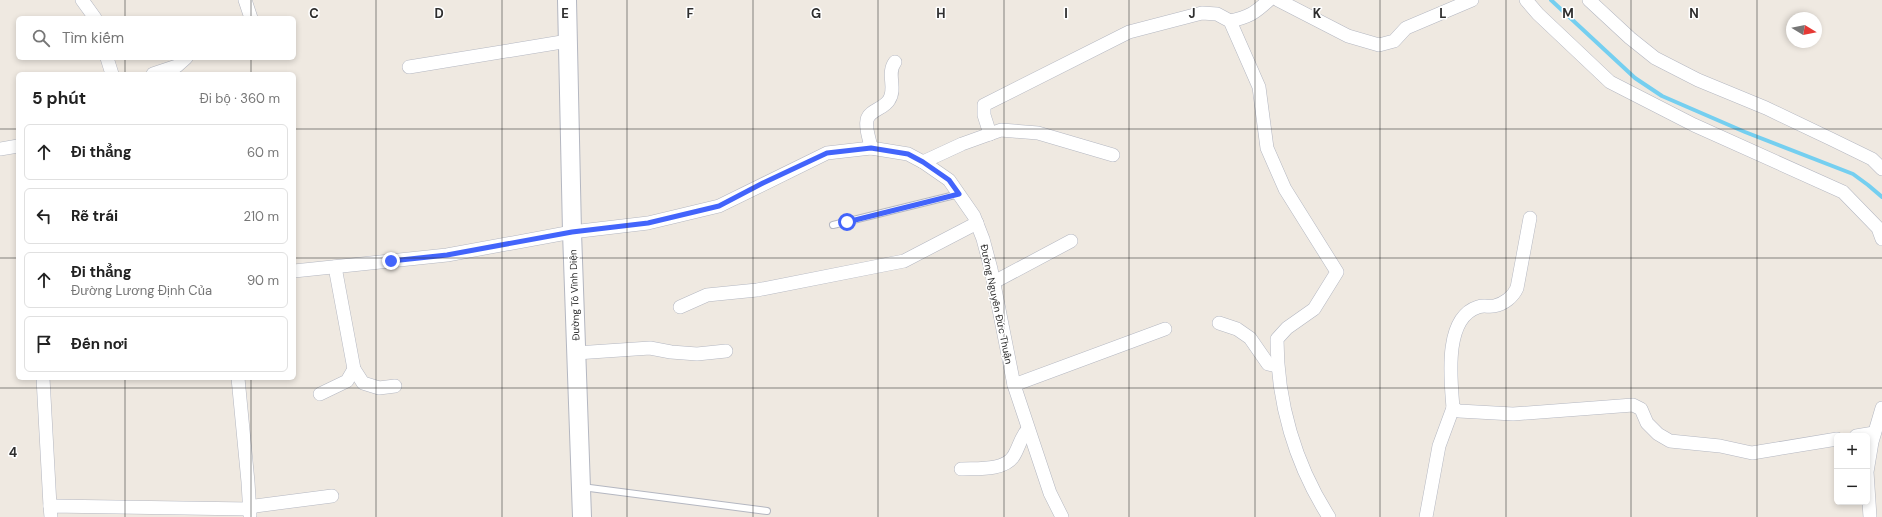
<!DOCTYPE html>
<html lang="vi">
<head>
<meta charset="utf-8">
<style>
  body { margin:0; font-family:"DM Sans",sans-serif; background:#f2f2f2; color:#222 }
  .controls { position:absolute; right:12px; bottom:12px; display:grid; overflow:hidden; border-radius:6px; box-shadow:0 2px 6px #0003 }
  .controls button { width:36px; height:36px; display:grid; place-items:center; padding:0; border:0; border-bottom:1px solid #e0e0e0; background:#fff; color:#222; font:20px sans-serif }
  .compass { position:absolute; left:1786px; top:12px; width:36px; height:36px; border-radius:50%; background:#fff; box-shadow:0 2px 6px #0003; rotate:100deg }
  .stop { position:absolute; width:12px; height:12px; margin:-9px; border:3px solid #4264fb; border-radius:50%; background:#fff }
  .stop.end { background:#4264fb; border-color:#fff; box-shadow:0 1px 4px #0008 }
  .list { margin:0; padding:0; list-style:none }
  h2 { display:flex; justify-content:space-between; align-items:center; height:52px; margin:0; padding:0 16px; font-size:17px }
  h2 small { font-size:13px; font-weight:400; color:#767676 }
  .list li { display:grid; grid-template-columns:26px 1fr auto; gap:12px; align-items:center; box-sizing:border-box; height:56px; margin:0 8px 8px; padding:0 8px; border:1px solid #e0e0e0; border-radius:6px }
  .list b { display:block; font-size:15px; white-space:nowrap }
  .list p { margin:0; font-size:13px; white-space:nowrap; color:#767676 }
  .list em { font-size:13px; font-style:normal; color:#767676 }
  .icon { flex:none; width:22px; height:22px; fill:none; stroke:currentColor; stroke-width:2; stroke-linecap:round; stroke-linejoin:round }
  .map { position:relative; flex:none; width:1882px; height:517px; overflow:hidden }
  .search { position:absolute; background:#fff; box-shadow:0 2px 6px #0003; left:16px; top:16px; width:280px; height:44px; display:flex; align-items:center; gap:10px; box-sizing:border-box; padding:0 14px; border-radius:6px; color:#767676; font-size:15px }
  .panel { position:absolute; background:#fff; box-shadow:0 2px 6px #0003; left:16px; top:72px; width:280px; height:308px; border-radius:6px }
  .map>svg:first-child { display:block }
</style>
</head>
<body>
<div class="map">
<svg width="1882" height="517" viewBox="0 0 1882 517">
  <rect width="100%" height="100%" fill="#efe9e1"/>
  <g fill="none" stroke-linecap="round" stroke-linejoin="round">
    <path stroke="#75cff0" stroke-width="4" d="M1551,0L1635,78L1662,96L1745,132L1853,174L1868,185L1882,197"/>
    <g stroke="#b4b7c1" stroke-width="8">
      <g id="service">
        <path d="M833,225L959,194"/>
        <path d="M582,487L767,511"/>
      </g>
    </g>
    <g stroke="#b4b7c1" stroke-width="14">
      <g id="minor">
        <path d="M82,0L95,18"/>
        <path d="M245,0L251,18"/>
        <path d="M1278,0L1348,36L1379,45L1394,41L1406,28L1472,0"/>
        <path d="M1526,0L1538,14L1610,82L1694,125L1843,192L1878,228L1882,239"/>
        <path d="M1589,0L1630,38L1655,58L1698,80L1766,108L1831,139L1872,159L1882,169"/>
        <path d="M1230,21C1249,17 1255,13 1269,0"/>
        <path d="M107,58L112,74"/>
        <path d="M409,67L568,41"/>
        <path d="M153,74L177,66L186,58"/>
        <path d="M990,134L984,115V105L1129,32L1202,13L1217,14L1230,21L1259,87L1267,148L1285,189L1337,272L1314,309L1287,328L1277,339C1277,402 1295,464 1329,517"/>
        <path d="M871,148C870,140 865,129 867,120C869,110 884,109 889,100C897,88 886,74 895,62"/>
        <path d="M0,149L18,146"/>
        <path d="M923,162L962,144L1001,130L1038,133L1113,155"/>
        <path d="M1530,218L1517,288C1513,297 1504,304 1494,306C1489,307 1483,305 1478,307C1443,318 1451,381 1453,408L1459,411L1513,414L1633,405L1641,409L1647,423L1658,434L1670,441L1720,446L1752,453L1837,439"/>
        <path d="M335,267L354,369L363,383L379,388L395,386"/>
        <path d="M294,271L447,255L572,232L648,223L719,206L827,153L871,148L908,154L923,162L949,180L974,216L983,239L991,269L1014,385L1050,493L1062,517"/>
        <path d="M994,282L1071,241"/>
        <path d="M680,307L707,295L757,290L904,261L977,223"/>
        <path d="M1219,323L1237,329L1250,338L1268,364L1277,366"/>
        <path d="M576,353L650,348L671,352L697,354L726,351"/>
        <path d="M43,378L50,506"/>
        <path d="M238,378L248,482L250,515"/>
        <path d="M1014,385L1165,329"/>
        <path d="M320,394L347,381L354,369"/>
        <path d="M1856,436L1874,433"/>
        <path d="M961,469C976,468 1003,471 1013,457C1019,448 1020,438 1028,429"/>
        <path d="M51,517L50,506L250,509L255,506L332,496"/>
        <path d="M1426,517L1439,446L1453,408"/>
        <path d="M1870,517L1867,472L1872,442L1882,408"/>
      </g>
    </g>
    <g stroke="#b4b7c1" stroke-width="20">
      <path id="secondary" d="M567,0L572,232L582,517"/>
    </g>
    <use href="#service" stroke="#fff" stroke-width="6"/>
    <use href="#minor" stroke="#fff" stroke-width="13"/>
    <use href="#secondary" stroke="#fff" stroke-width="18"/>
  </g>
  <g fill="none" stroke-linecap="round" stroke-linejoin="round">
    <path stroke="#4264fb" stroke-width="5" d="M391,261L447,255L572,232L648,223L719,206L763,183L827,153L871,148L908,154L923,162L949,180L959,194L847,222"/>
  </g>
  <path fill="none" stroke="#2e2e2e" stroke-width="1" stroke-opacity="0.55" d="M125,0V18M251,0V18M376,0V517M502,0V517M627,0V517M753,0V517M878,0V517M1004,0V517M1129,0V517M1255,0V517M1380,0V517M1506,0V517M1631,0V517M1757,0V517M125,58V74M251,58V74M0,129H18M294,129H1882M0,258H18M294,258H1882M125,378V517M251,378V517M0,388H1882"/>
  <g text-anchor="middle" stroke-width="3" stroke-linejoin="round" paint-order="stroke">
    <g font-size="10" fill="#2e2e2e" stroke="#fff">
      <text transform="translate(574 295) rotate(-92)" y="4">Đường Tô Vĩnh Diện</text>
      <text transform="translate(997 304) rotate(78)" y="4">Đường Nguyễn Đức Thuận</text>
    </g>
  </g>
  <g font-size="13" text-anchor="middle" font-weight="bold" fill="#2e2e2e" stroke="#fff" stroke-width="3" stroke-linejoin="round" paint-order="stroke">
    <text x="314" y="18">C</text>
    <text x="439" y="18">D</text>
    <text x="565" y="18">E</text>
    <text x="690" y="18">F</text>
    <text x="816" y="18">G</text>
    <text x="941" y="18">H</text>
    <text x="1066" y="18">I</text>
    <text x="1192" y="18">J</text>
    <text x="1317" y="18">K</text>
    <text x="1443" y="18">L</text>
    <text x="1568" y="18">M</text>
    <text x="1694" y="18">N</text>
    <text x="13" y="457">4</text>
  </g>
</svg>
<div class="controls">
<button>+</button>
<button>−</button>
</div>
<svg class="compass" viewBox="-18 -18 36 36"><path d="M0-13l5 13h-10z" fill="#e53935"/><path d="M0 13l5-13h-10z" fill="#767676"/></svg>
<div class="stop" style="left:847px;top:222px"></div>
<div class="stop end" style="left:391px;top:261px"></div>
<div class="search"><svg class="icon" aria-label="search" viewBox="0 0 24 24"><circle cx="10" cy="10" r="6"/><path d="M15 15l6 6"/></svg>Tìm kiếm</div>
<section class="panel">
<h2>5 phút<small>Đi bộ · 360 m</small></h2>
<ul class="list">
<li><svg class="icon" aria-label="ahead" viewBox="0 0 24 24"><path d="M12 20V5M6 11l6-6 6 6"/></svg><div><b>Đi thẳng</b></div><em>60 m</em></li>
<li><svg class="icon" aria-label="left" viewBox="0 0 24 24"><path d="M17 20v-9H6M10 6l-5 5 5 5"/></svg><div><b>Rẽ trái</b></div><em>210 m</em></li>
<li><svg class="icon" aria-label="ahead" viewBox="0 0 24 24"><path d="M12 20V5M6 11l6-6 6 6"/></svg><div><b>Đi thẳng</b><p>Đường Lương Định Của</p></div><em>90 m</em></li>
<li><svg class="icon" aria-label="arrive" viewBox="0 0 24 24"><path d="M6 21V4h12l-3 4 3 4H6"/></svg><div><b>Đến nơi</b></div></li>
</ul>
</section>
</div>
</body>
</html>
